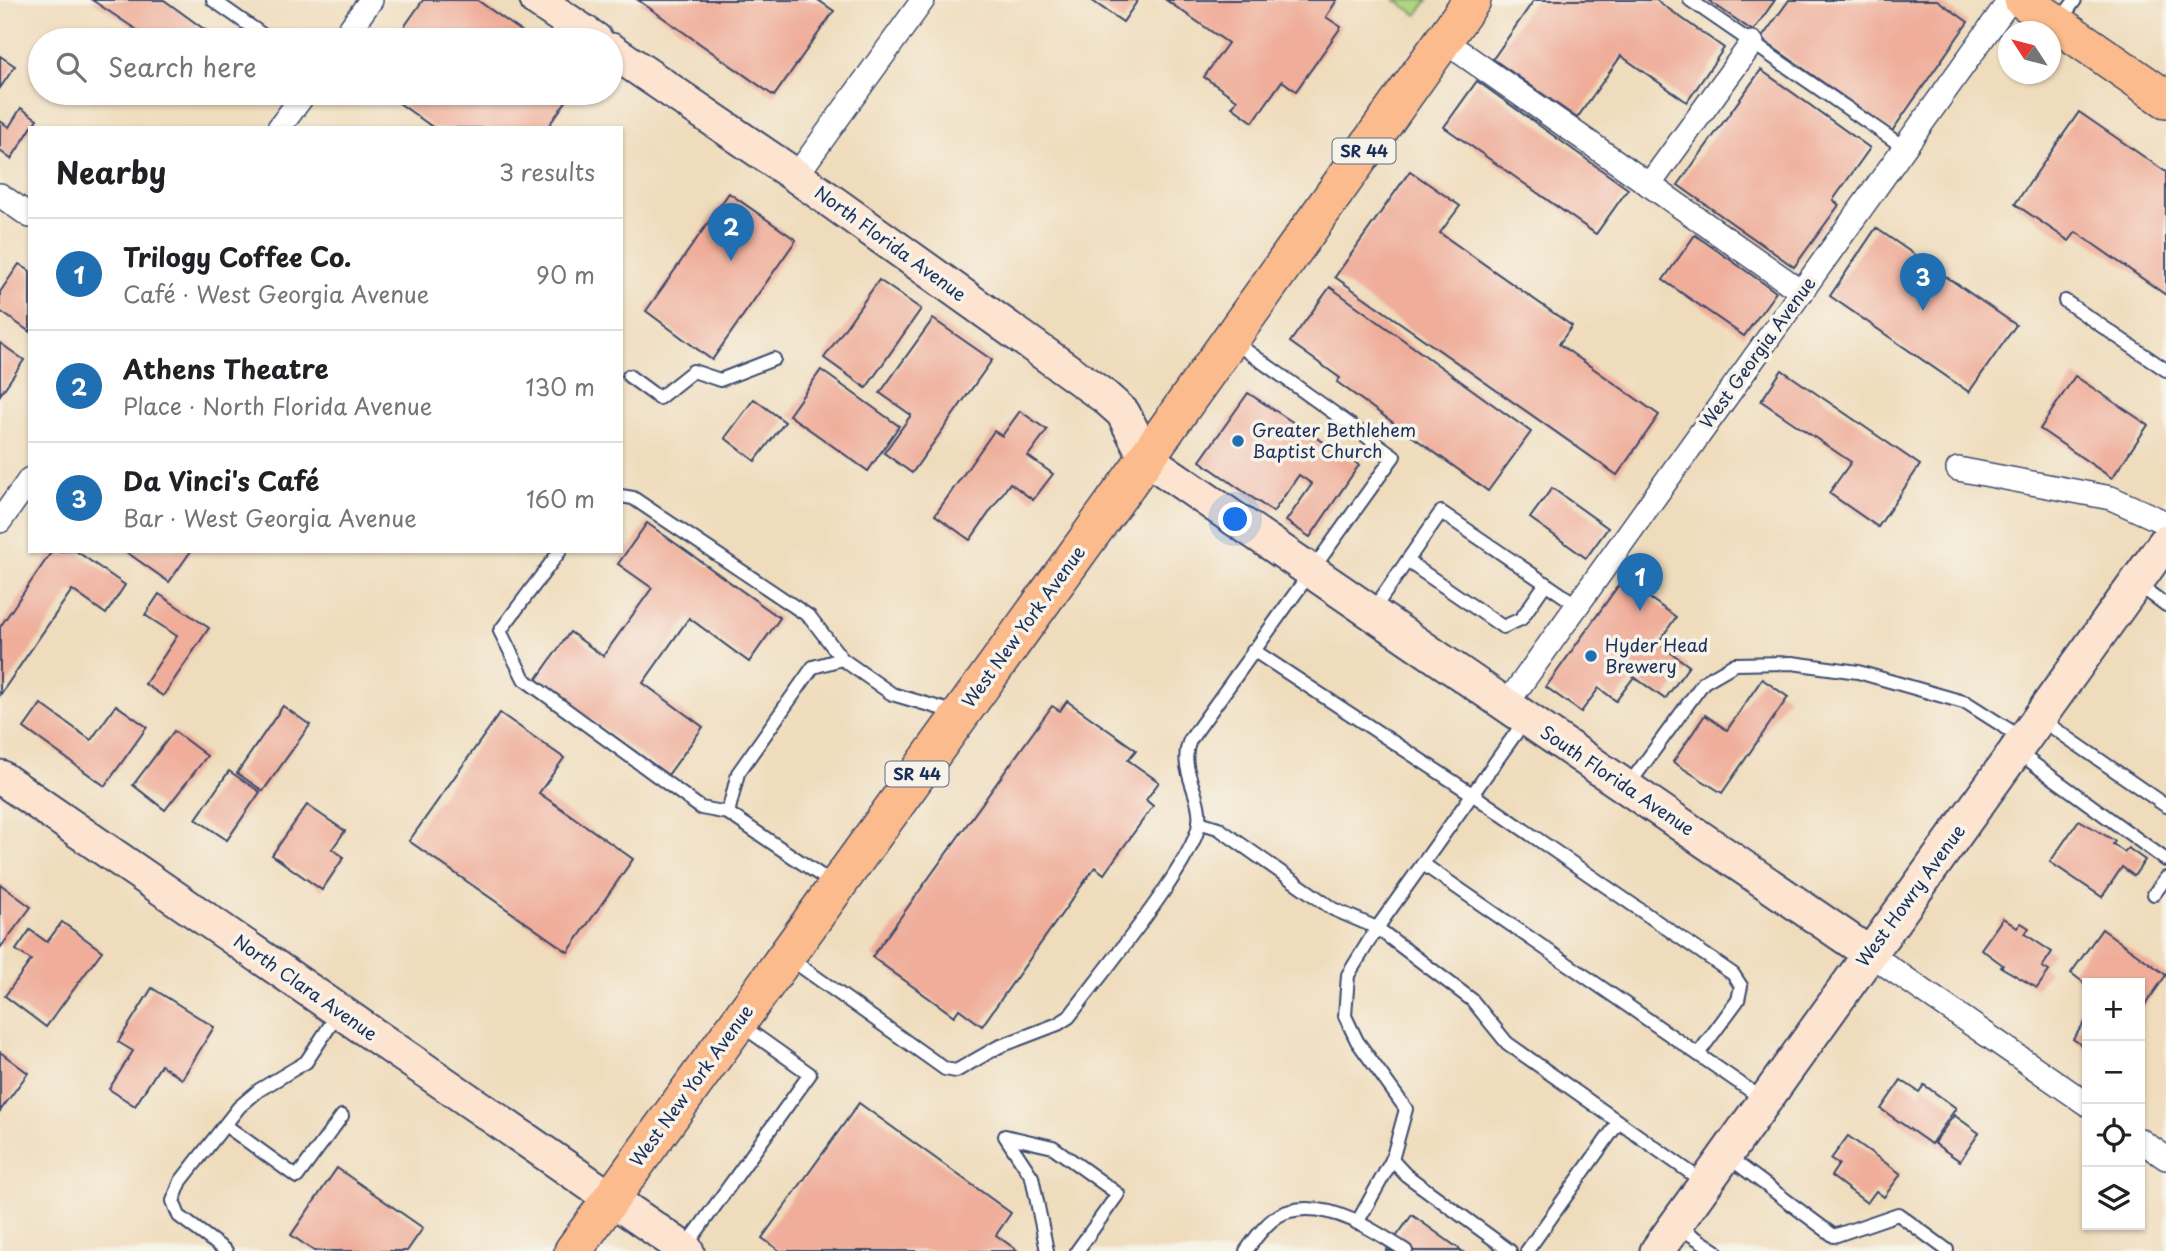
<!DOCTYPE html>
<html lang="en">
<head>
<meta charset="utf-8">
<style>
  body { margin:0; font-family:"Playpen Sans",sans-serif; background:#f2f2f2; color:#202124 }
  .controls { position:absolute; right:21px; bottom:21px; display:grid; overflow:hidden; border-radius:0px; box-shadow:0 2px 5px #0004 }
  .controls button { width:63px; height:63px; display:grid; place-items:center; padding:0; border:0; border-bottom:2px solid #e0e0e0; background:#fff; color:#202124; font:35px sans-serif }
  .compass { position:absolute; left:1998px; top:21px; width:63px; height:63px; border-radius:50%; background:#fff; box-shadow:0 2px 5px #0004; rotate:306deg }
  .you { position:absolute; left:1236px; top:520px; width:24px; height:24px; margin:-18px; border:5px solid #fff; border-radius:50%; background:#1a73e8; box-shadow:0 0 0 10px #1a73e833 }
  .badge { display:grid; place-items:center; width:46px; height:46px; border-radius:50%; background:#1f6fb2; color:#fff; font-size:23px; font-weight:700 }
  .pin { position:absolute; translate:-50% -58px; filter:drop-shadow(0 2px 4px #0008) }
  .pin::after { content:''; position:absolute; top:37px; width:24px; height:21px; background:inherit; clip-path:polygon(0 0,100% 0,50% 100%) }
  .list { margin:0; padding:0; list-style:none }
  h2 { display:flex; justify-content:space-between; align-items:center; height:91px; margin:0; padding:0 28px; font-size:30px }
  h2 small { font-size:23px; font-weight:400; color:#757577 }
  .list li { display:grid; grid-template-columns:46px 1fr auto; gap:21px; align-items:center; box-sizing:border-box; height:112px; padding:0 28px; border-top:2px solid #e0e0e0 }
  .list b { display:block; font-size:26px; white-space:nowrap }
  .list p { margin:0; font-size:23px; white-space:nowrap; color:#757577 }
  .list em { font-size:23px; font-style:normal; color:#757577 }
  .icon { flex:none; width:38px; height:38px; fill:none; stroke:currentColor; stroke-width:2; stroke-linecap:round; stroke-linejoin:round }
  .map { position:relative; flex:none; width:2166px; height:1251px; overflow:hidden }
  .search { position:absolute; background:#fff; box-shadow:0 2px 5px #0004; left:28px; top:28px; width:595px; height:77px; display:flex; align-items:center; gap:18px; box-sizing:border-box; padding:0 24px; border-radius:38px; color:#757577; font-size:26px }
  .panel { position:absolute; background:#fff; box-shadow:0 2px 5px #0004; left:28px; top:126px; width:595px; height:427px; border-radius:0px }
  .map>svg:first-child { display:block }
</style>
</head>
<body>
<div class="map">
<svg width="2166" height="1251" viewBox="0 0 2166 1251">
  <rect width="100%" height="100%" fill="#f7f3e8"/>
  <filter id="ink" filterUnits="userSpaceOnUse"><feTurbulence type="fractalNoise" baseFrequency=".0143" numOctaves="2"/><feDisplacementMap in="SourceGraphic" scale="14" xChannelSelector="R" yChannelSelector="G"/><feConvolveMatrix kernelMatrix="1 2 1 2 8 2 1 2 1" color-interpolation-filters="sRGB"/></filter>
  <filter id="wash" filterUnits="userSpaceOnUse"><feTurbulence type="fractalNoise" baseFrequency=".00686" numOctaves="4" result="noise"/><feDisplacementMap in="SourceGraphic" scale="28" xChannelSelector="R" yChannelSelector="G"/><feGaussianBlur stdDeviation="1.57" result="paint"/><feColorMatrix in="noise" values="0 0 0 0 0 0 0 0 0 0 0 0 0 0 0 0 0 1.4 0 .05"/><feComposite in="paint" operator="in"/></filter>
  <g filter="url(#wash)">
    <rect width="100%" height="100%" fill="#efdcbc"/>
    <path fill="#b0d67f" stroke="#66826e" stroke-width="2" d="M1395,0H1428L1417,15Z"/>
    <g id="blocks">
      <g fill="#efad9a">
        <path d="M92,0H164L219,40H152Z"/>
        <path d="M423,0H477L534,40H395Z"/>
        <path d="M638,0H818L834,11L774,96Z"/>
        <path d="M1091,0H1138L1123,22Z"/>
        <path d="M1166,0H1337L1326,17L1341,27L1296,91L1282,81L1253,122L1232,107L1237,100L1204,77L1228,43Z"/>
        <path d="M1534,0H1656L1724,48L1687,102L1621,56L1577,118L1493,59Z"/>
        <path d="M1708,0H1775L1753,31Z"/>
        <path d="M1789,0H1937L1968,22L1892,131L1761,39Z"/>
        <path d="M0,56L15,66L0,88Z"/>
        <path d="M1761,70L1870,148L1833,200L1839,205L1794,267L1678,185Z"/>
        <path d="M1477,81L1628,189L1596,234L1444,127Z"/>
        <path d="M385,93H572L547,128H434Z"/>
        <path d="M21,108L37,119L11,159L0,151V121L9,127Z"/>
        <path d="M2079,112L2166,172V295L2076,232L2069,241L2015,204Z"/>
        <path d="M1410,171L1460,206L1440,233L1572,326L1559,344L1659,415L1617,475L1335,277Z"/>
        <path d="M729,193L796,240L712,360L646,311Z"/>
        <path d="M1876,228L2016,325L1969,392L1830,296Z"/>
        <path d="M1695,235L1776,292L1744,336L1663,280Z"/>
        <path d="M19,264L30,271V332L0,311V292Z"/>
        <path d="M879,280L921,309L866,388L824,358Z"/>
        <path d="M1330,287L1531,432L1488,491L1337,382L1340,378L1290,342Z"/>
        <path d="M933,319L992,360L912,473L884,453L911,415L880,393Z"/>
        <path d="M0,343L24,360L0,395Z"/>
        <path d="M821,370L899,426L868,471L789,415Z"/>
        <path d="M1782,370L1920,465L1878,527L1829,493L1851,462L1761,401Z"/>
        <path d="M2075,376L2148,425L2112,478L2040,429Z"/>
        <path d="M1248,393L1359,465L1310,537L1286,521L1312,484L1299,475L1273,512L1200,461Z"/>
        <path d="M754,399L785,422L755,461L725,438Z"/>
        <path d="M1020,411L1047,430L1028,456L1053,474L1033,500L1010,483L970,540L935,515L994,431L1002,436Z"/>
        <path d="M1552,488L1608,528L1586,558L1530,518Z"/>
        <path d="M647,523L780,618L749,662L689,618L643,683L703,727L668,775L536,680L570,632L603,656L652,588L618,564Z"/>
        <path d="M52,551H76L125,585L106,614L72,590L0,695V627Z"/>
        <path d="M125,551H191L169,582Z"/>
        <path d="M1623,579L1676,617L1658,643L1689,666L1665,699L1634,677L1616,701L1599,688L1581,712L1546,687Z"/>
        <path d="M159,594L209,628L163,696L145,684L177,636L145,615Z"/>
        <path d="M1762,679L1788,697L1722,793L1673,762L1705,715L1727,730Z"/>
        <path d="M1067,701L1136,750L1128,760L1159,782L1146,800L1153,806L1104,874L1095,867L982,1026L959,1009L954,1016L872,957L1052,706L1060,711Z"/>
        <path d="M41,704L91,740L116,705L147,727L105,786L24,728Z"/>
        <path d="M283,706L310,725L263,791L237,773Z"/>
        <path d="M500,713L564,758L539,793L633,859L568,952L409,841Z"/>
        <path d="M174,731L207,756L165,810L133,785Z"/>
        <path d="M229,771L260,792L227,840L196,819Z"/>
        <path d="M307,805L345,831L332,849L344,857L322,890L272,855Z"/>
        <path d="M2079,820L2115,841L2113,844L2124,852L2128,848L2145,860L2134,876L2122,867L2102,897L2050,862Z"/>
        <path d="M0,884L31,907L0,948Z"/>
        <path d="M2003,918L2017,928L2021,923L2029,928L2025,934L2052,952L2042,967L2049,971L2037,988L2001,967L2003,965L1981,949Z"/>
        <path d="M62,922L102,951L46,1027L5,996L31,960L16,950L30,930L47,942Z"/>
        <path d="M2102,929L2166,975L2140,1012V983L2087,985L2071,973Z"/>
        <path d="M152,988L214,1027L182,1079L161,1065L135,1106L109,1089L133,1051L118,1042Z"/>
        <path d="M2087,1019V1049L2073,1039Z"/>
        <path d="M0,1052L28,1073L0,1111Z"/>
        <path d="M1901,1080L1919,1092L1924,1085L1956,1108L1931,1144L1881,1109Z"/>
        <path d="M859,1103L1011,1213L996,1235L1018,1251H780L762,1238Z"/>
        <path d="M1954,1115L1979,1133L1960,1161L1934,1143Z"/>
        <path d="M1848,1136L1901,1174L1884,1197L1876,1191L1867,1203L1831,1176L1839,1164L1831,1159Z"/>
        <path d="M337,1168L423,1228L407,1251H314L291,1235Z"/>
        <path d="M1412,1215L1462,1251H1386Z"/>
      </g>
    </g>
  </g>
  <g filter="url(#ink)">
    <use href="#blocks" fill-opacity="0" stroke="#3b496c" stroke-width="2"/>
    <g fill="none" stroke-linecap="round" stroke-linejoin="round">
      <g stroke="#3b496c" stroke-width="16">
        <g id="lane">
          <path d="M213,0L270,40"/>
          <path d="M1690,0L1905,148"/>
          <path d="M2060,21L2075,0"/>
          <path d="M2065,301L2166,370"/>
          <path d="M629,376L659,398L693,371L720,380L774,359"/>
          <path d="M621,496L633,498L810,617L842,659"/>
          <path d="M560,551L500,631L524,679L701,808L728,813"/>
          <path d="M1407,561L1503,627L1521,619L1546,583"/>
          <path d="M2136,583L2166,605"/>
          <path d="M1373,610L1441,512L1577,605"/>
          <path d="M1253,650L1472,794L1733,974L1741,986L1738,1000L1698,1054"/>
          <path d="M2039,718L2166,806"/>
          <path d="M2016,751L2166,860"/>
          <path d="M1627,787L1704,682L1735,664L1792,663L1858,672L1967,703L2022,738"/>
          <path d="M1199,822L1218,828L1333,909L1377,928L1472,1000L1507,1043L1705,1183"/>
          <path d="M1423,864L1764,1100"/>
          <path d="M835,885L728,813L738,773L813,667L842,659L892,694L957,713"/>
          <path d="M2154,894L2166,878"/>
          <path d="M789,958L945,1069L956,1071L998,1047L1058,1024L1069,1017C1098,978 1193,864 1199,824C1203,795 1177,769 1190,740L1394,456L1233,341"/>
          <path d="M225,1125L297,1177L342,1116"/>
          <path d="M1727,1156L1834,1236L1898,1214L1947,1250"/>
          <path d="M1392,1160L1406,1175L1510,1251"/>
          <path d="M1357,1223L1392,1160L1406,1109L1357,1041L1345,1016L1348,975L1377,928L1526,719"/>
          <path d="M1676,1225L1716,1251"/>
          <path d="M684,1249L810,1074L741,1025"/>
          <path d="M226,1251L179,1216L173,1201L181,1181L239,1107L259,1090L306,1062L339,1012"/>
          <path d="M1047,1251L1032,1177L1005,1136L1053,1147L1118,1194L1077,1251"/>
          <path d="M1246,1251C1256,1237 1271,1215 1290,1211C1330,1201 1374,1230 1406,1251"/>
          <path d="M1527,1251L1618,1123"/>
        </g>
      </g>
      <g stroke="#3b496c" stroke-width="26">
        <g id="street">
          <path d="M342,40L371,0"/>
          <path d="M1443,40L1802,292"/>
          <path d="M279,128L305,93"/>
          <path d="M796,176L923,0"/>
          <path d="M1649,185L1752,43"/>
          <path d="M0,195L30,216"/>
          <path d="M1958,469L2111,498L2166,523"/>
          <path d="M0,521L30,479"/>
          <path d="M1506,705L2010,0"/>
          <path d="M1870,954L2087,1104"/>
          <path d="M2140,1140L2166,1158"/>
        </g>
      </g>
      <g stroke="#3b496c" stroke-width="37">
        <g id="secondary">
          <path d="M537,0L596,40"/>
          <path d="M611,50L796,176L1105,397L1123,413L1146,458L1870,954"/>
          <path d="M0,777L687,1251"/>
          <path d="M1657,1251L2166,541"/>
        </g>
      </g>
      <g stroke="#3b496c" stroke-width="40">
        <g id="primary">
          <path d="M2023,0L2166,99"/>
          <path d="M573,1251L1146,458L1472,0"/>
        </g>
      </g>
      <use href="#lane" stroke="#fff" stroke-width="12"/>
      <use href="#street" stroke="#fff" stroke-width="23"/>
      <use href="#secondary" stroke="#fde4d1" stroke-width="33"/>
      <use href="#primary" stroke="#fbbb8c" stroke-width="37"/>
    </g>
  </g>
  <g fill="#1f6fb2" stroke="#f7f3e8" stroke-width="2.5">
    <circle cx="1238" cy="441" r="7"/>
    <circle cx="1591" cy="656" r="7"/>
  </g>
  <g text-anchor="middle" stroke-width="7" stroke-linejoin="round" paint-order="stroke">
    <g fill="#f7f3e8" stroke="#5d6a87" stroke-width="2">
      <rect x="1332.5" y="138.5" width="63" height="25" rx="5"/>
      <rect x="885.5" y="761.5" width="63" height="25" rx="5"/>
    </g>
    <g font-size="16" font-weight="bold" fill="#1b2f5e">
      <text x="1364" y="157">SR 44</text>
      <text x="917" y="780">SR 44</text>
    </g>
    <g font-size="18" fill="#1b2f5e" stroke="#f7f3e8">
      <text transform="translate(890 244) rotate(36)" y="6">North Florida Avenue</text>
      <text transform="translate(1758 353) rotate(-54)" y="6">West Georgia Avenue</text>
      <text transform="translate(1024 627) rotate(-54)" y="6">West New York Avenue</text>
      <text transform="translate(1617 781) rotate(34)" y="6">South Florida Avenue</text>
      <text transform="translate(1911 896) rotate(-54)" y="6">West Howry Avenue</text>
      <text transform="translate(305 988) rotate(35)" y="6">North Clara Avenue</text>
      <text transform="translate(692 1086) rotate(-54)" y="6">West New York Avenue</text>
    </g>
    <g font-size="18" fill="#1b2f5e" stroke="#f7f3e8" text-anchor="start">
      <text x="1252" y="437">Greater Bethlehem<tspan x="1252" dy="21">Baptist Church</tspan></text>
      <text x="1605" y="652">Hyder Head<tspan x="1605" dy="21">Brewery</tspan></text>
    </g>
  </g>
</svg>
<div class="controls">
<button>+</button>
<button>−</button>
<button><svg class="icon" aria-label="locate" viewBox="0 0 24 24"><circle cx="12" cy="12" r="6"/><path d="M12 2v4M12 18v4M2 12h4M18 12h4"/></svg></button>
<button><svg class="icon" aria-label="layers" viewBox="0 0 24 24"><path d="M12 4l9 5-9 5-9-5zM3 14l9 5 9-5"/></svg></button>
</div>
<svg class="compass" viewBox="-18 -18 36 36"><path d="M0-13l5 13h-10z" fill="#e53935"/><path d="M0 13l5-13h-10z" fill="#757577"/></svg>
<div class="you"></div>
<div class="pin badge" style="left:1640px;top:611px">1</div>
<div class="pin badge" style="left:731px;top:261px">2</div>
<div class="pin badge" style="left:1923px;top:311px">3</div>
<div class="search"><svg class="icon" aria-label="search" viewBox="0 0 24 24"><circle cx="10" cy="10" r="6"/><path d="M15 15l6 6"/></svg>Search here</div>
<section class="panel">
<h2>Nearby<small>3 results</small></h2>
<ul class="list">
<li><span class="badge">1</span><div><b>Trilogy Coffee Co.</b><p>Café · West Georgia Avenue</p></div><em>90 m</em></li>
<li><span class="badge">2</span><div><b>Athens Theatre</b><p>Place · North Florida Avenue</p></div><em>130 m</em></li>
<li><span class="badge">3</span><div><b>Da Vinci's Café</b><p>Bar · West Georgia Avenue</p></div><em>160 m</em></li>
</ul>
</section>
</div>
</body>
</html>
